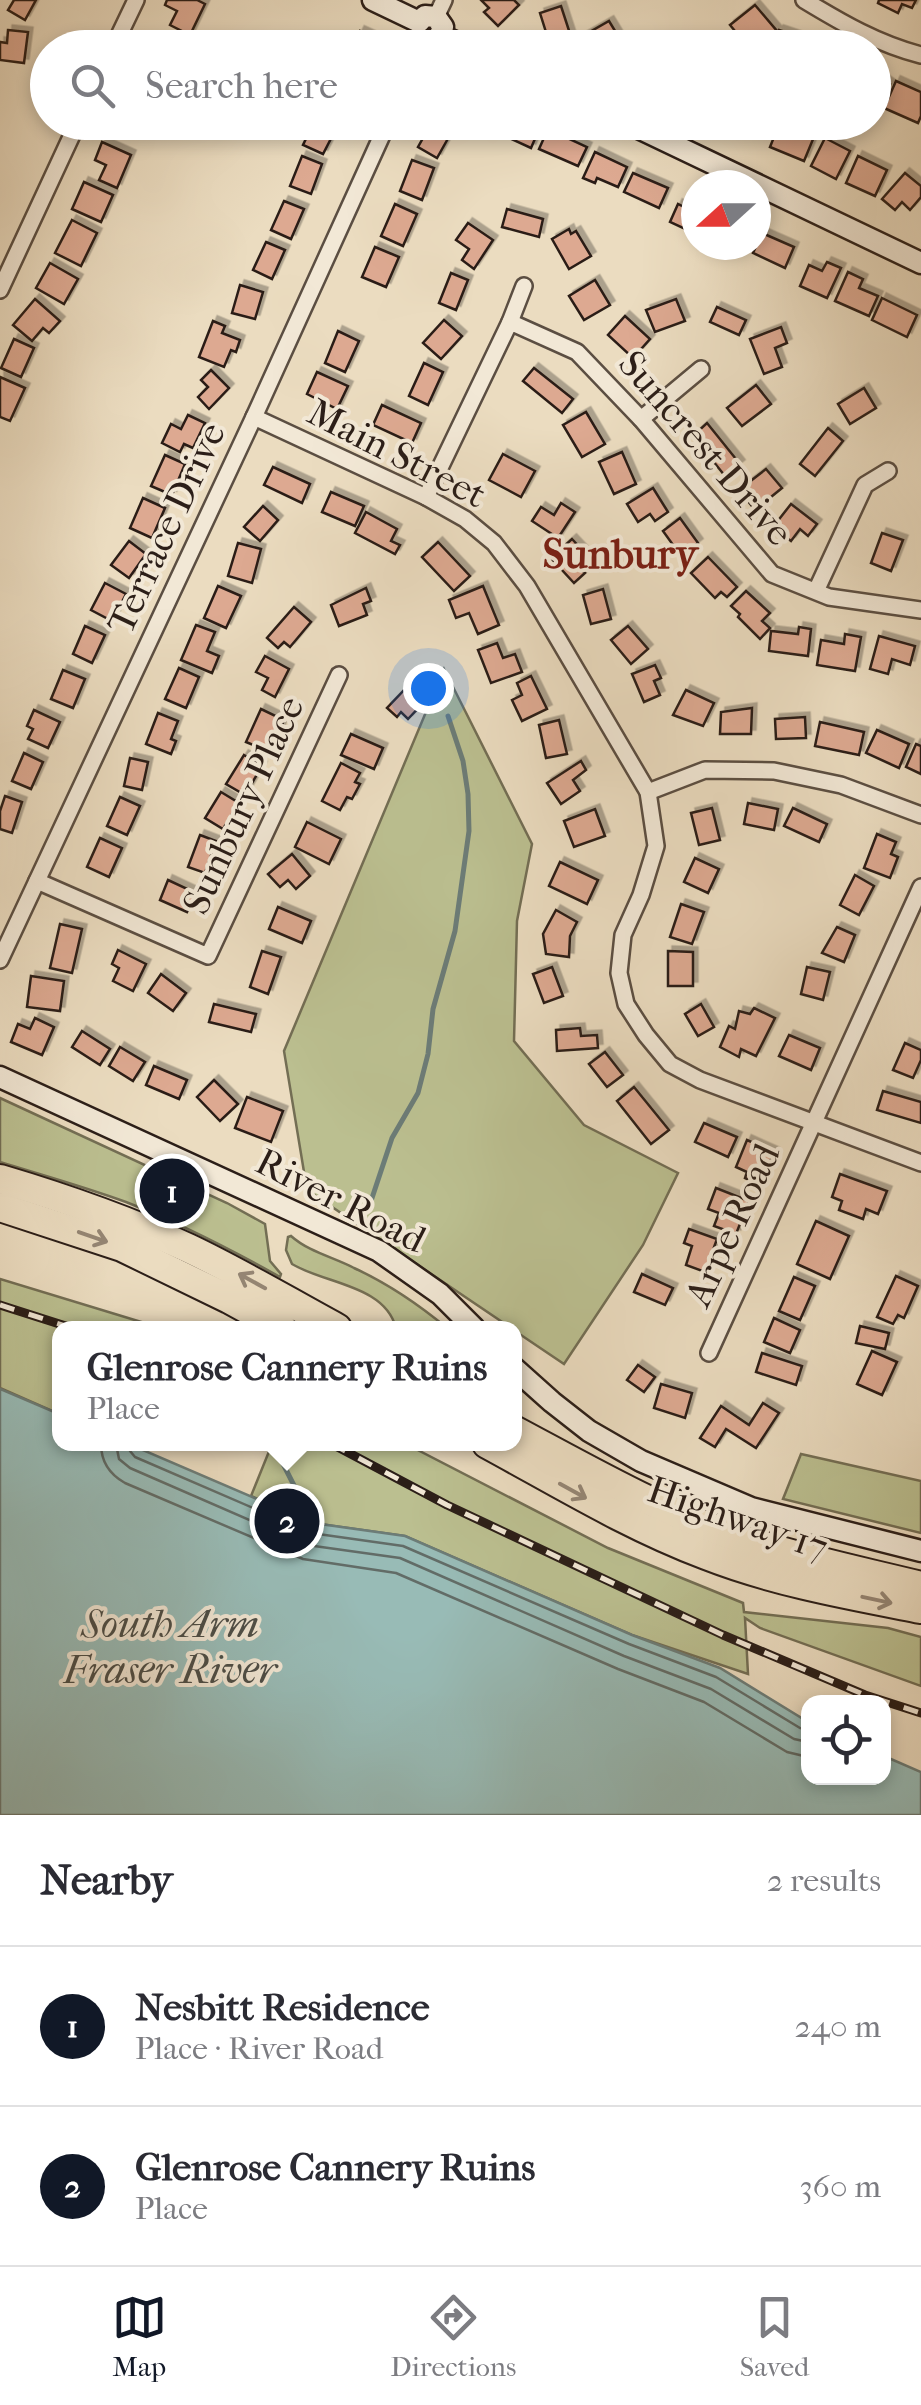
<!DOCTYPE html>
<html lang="en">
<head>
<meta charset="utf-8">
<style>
  body { margin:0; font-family:"IM FELL French Canon",serif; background:#f7f7f7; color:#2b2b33 }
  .controls { position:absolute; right:30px; bottom:30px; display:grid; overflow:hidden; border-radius:20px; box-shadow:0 5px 15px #0003 }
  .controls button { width:90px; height:90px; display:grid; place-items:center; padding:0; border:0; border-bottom:2px solid #e1e1e2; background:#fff; color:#2b2b33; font:50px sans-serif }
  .compass { position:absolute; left:681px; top:170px; width:90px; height:90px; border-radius:50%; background:#fff; box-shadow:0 5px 15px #0003; rotate:249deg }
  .you { position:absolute; left:428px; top:688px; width:35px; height:35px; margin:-25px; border:8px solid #fff; border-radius:50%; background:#1a73e8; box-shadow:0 0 0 15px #1a73e833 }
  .badge { display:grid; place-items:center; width:65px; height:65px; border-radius:50%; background:#111827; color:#fff; font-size:32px; font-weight:700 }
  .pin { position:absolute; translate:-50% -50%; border:5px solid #fff; box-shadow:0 2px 10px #0006 }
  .popup { position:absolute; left:52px; top:1321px; width:470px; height:130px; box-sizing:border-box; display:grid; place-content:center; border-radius:20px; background:#fff; filter:drop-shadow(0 2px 8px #0005); font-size:32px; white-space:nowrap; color:#7c7c81 }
  .popup b { font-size:38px; color:#2b2b33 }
  .popup::after { content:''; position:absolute; left:50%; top:100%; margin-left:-20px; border:20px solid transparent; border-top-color:#fff }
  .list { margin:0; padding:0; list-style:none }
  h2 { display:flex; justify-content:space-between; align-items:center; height:130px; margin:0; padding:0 40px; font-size:42px }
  h2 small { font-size:32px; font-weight:400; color:#7c7c81 }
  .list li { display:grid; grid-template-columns:65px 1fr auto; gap:30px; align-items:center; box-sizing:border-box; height:160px; padding:0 40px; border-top:2px solid #e1e1e2 }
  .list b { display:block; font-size:38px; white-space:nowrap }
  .list p { margin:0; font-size:32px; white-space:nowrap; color:#7c7c81 }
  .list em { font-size:32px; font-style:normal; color:#7c7c81 }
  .icon { flex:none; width:55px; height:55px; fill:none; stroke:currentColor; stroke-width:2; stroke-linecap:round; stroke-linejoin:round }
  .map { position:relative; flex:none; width:921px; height:1815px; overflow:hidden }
  .search { position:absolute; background:#fff; box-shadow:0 5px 15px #0003; left:30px; right:30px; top:30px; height:110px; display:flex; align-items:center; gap:25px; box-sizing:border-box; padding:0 35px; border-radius:55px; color:#7c7c81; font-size:38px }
  .sheet { height:450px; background:#fff }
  nav { display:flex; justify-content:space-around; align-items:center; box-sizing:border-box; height:140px; border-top:2px solid #e1e1e2; background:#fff; font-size:28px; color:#7c7c81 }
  nav a { display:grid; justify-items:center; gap:5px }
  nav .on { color:#111827 }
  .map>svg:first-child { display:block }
</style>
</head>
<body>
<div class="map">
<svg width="921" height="1815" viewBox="0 0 921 1815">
  <defs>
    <filter id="shadow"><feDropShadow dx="4.5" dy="-4.5" stdDeviation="0" flood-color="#0004"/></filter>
  </defs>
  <rect width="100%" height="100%" fill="#ebdcc0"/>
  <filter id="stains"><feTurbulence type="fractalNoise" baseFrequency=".002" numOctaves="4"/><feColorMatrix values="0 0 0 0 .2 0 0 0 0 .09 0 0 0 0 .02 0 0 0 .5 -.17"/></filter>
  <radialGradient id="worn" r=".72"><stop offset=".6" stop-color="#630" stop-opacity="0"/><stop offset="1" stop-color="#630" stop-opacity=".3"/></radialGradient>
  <g fill="#bbbf90" stroke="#736e54" stroke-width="2.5">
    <path d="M444,669L532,844L517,921L514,1041L584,1125L678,1173L643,1245L564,1364L515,1331L514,1328H511L307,1190L284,1051Z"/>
    <path d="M0,1098L227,1203L265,1224L270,1261L281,1274L280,1277C230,1249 179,1223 126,1202C85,1187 42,1175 0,1162Z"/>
    <path d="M291,1236C309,1252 333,1257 354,1268C389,1284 418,1304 447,1328H396C385,1285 325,1284 292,1264L286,1250L288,1237Z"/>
    <path d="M0,1279L161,1328H59V1414L0,1388Z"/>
    <path d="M272,1444H406L608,1548L743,1603L744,1612L888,1628L921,1637V1686L760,1628L745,1618L748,1674L632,1635L405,1536L313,1523L251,1496Z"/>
    <path d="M801,1454L921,1481V1533L783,1499Z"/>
  </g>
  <path fill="#98bbb6" stroke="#6c7c77" stroke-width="2.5" d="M0,1389L59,1414V1444H129L313,1523L405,1536L632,1635L720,1668L808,1722V1778H884V1756L921,1772V1815H0Z"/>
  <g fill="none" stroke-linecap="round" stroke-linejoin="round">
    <g stroke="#626c67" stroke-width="2.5">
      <path d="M101,1444C101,1462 109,1474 125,1483L303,1559L396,1573L618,1669L704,1702L787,1752L808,1757"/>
      <path d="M116,1444L119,1459L130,1468L307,1545L400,1558L624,1656L711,1689L794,1739L808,1742"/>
      <path d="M129,1444L130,1451L135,1457L311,1533L403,1546L629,1644L716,1677L800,1728L808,1729"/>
    </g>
    <g stroke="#6c7c77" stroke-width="5">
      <path d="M369,1207L392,1138L418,1093L428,1054L433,1009L455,931L469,831L468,794L463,761L448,716"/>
      <path d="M252,1444L261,1446L273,1444L313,1523"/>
    </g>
  </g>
  <g fill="#dda991" stroke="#2b1e18" stroke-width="2.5" filter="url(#shadow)">
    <path d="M14,0H36L25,20L8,10Z"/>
    <path d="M167,0H197L205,4L190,35L170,25L177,11L165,5Z"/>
    <path d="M481,0H514L519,5L498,26L484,12L489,8Z"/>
    <path d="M879,0H916L912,8L902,4L898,13L878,3Z"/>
    <path d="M755,5L777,31L758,48H749L730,25Z"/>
    <path d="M561,6L574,46L551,48L540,13Z"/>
    <path d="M609,21L620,39L609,46L610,48H587L581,37Z"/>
    <path d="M8,30L28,32L24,63L0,60V42L7,43Z"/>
    <path d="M779,30L812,41L810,48H773Z"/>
    <path d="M360,31L382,41L379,48H352Z"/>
    <path d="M874,73L890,84L874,110Z"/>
    <path d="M896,81L921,92V116L918,123L884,108Z"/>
    <path d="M314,122L339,123L323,154L303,145Z"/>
    <path d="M432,122H448L455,126L437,158L418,147Z"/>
    <path d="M500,122H530L540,127L531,148L496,132Z"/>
    <path d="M737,122H771L768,134L750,130L748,136L735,133Z"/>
    <path d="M780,122H793L816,132L804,161L770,147Z"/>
    <path d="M548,129L587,147L578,166L539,149Z"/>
    <path d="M825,138L850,151L836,179L811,166Z"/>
    <path d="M102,142L131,155L117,188L99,180L106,165L95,160Z"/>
    <path d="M595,152L627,167L618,187L597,178L595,183L583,178Z"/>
    <path d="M302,156L322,164L311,194L290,186Z"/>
    <path d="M858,156L887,170L875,196L846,183Z"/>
    <path d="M412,160L434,168L422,200L400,191Z"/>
    <path d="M633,173L668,188L659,208L624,192Z"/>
    <path d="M905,173L921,186V197L910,210L902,202L895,210L882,199Z"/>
    <path d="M84,182L113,195L101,222L72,209Z"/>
    <path d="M692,200L696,202V234L670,222L678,204L688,209Z"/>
    <path d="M284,201L304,209L291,239L271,230Z"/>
    <path d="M395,204L417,214L403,246L381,236Z"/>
    <path d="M507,209L543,219L539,237L502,227Z"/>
    <path d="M72,220L97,233L81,266L55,253Z"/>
    <path d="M468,223L493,240L474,269L462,260L469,249L456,240Z"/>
    <path d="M569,229L571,234L576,231L591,256L569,269L552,239Z"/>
    <path d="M762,233L794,247L785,268L753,253Z"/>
    <path d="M266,242L285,250L272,279L253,270Z"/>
    <path d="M375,247L399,257L386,287L362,277Z"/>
    <path d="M827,262L841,268L827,298L800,286L809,265L822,271Z"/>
    <path d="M50,263L78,279L64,304L36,288Z"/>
    <path d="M848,272L863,279L859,288L878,296L869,316L835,301Z"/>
    <path d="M451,273L468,280L456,310L439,303Z"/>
    <path d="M595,280L610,305L584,320L569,296Z"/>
    <path d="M240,285L263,292L255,319L232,313Z"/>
    <path d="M882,298L917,315L907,337L872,320Z"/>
    <path d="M35,299L60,321L49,333L43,328L32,341L13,325Z"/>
    <path d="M676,299L685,321L655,332L646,310Z"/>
    <path d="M717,307L746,320L739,335L710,322Z"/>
    <path d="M625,316L650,339L633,358L608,335Z"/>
    <path d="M444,320L462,336L441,359L423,343Z"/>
    <path d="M213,321L225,326L222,333L240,340L236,352L231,350L224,367L199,357Z"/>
    <path d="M781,327L787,343L775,348L782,367L764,374L750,339Z"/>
    <path d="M338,331L359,341L345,372L325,363Z"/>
    <path d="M14,339L34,348L21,377L1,368Z"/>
    <path d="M424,363L443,372L428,405L409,396Z"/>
    <path d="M534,368L573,399L562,413L523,381Z"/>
    <path d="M211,370L229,388L209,409L198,397L208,387L201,380Z"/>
    <path d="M317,372L348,386L337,409L307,394Z"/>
    <path d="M0,377L25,388L10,421L0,417Z"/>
    <path d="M756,385L771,404L742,426L727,408Z"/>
    <path d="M864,388L876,408L850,424L838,404Z"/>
    <path d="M382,405L421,423L412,443L373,425Z"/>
    <path d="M586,412L605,444L582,457L563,425Z"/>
    <path d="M188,415L205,423L193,448L184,444L180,452L162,443L171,424L181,429Z"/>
    <path d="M707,423L740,464L725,476L693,436Z"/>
    <path d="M828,428L843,441L815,476L800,464Z"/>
    <path d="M622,452L636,484L614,494L599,462Z"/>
    <path d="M503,454L535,471L521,497L489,480Z"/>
    <path d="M165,455L185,464L172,495L151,486Z"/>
    <path d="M273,467L310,484L302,503L264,485Z"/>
    <path d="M766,469L782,488L755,510L739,490Z"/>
    <path d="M653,488L668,512L655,521L650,514L638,522L627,504Z"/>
    <path d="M331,492L364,506L355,526L322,512Z"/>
    <path d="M143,498L165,508L152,538L130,528Z"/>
    <path d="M561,503L575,512L558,538L532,521L541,507L554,515Z"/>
    <path d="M791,504L817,524L808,536L800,529L791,541L773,527Z"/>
    <path d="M263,506L278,520L260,541L244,527Z"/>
    <path d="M366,512L397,529L391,541L400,545L395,554L355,533Z"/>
    <path d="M680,518L698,543L681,556L663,531Z"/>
    <path d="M882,533L903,540L891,571L871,563Z"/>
    <path d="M572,539L585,553L575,563L585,573L574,583L551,558Z"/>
    <path d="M129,541L146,554L129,578L111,565Z"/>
    <path d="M438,542L470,576L454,591L422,557Z"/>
    <path d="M238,543L261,549L252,583L228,576Z"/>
    <path d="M708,557L737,587L727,597L721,592L715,598L691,573Z"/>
    <path d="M105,583L126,594L112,621L91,610Z"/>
    <path d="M218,586L241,596L226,628L204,618Z"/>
    <path d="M483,586L499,625L478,634L469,613L456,618L449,600Z"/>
    <path d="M366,588L371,601L363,604L367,615L339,626L331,605Z"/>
    <path d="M603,589L611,619L591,624L583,595Z"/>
    <path d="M746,591L770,613L762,621L770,628L760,639L738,617L740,614L731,606Z"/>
    <path d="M294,607L311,622L290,647L284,642L278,648L267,638Z"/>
    <path d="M196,625L215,632L207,651L219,656L212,673L181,660Z"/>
    <path d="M85,626L105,635L92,663L73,654Z"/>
    <path d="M628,626L648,649L631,664L611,640Z"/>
    <path d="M799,627L811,629L808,656L769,651L771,631L798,634Z"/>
    <path d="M845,634L861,637L855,671L817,665L821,640L844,644Z"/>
    <path d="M879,636L915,646L910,665L892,659L888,674L870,669Z"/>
    <path d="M497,643L503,658L515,654L522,672L491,683L478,650Z"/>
    <path d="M265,656L289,669L275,697L262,690L268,678L256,672Z"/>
    <path d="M655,665L661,678L654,681L660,695L644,702L632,674Z"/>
    <path d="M179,668L199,677L186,708L165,699Z"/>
    <path d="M63,670L85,679L73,708L51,699Z"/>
    <path d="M531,676L547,709L522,721L512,700L522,695L517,683Z"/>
    <path d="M407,687L423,703L408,719L401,712L397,717L387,708Z"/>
    <path d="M686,690L714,703L703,726L673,715Z"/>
    <path d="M752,708L751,734H720L721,712Z"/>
    <path d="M261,709L284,720L270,752L246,742Z"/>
    <path d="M34,710L60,722L48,748L28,739L33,729L27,726Z"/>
    <path d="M158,713L178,721L171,739L176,741L171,754L146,744Z"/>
    <path d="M805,717L806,738L776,739L775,719Z"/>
    <path d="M559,720L567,754L546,758L539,725Z"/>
    <path d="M820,722L864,732L859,755L815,746Z"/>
    <path d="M877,730L909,744L899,768L866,753Z"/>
    <path d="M351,734L383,748L374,769L341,755Z"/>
    <path d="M916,744L921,746V774L906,767Z"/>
    <path d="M24,753L43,762L31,789L12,781Z"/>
    <path d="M244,755L262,766L245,795L226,784Z"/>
    <path d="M130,758L148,762L142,790L124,786Z"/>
    <path d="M581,761L586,770L573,780L580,791L561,804L547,783Z"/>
    <path d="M341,763L360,773L355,782L360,784L352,799L347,797L340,810L322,801Z"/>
    <path d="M221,792L239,803L223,829L205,818Z"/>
    <path d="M5,796L22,802L12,833L0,829V811Z"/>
    <path d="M120,797L140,806L127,835L107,826Z"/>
    <path d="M748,803L778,809L774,830L744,824Z"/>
    <path d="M712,808L720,840L699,845L691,813Z"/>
    <path d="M793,808L827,824L819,842L784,826Z"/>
    <path d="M595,809L605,836L574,847L564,821Z"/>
    <path d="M307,822L341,839L329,864L295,847Z"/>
    <path d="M877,834L896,842L891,854L898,857L890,878L864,868Z"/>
    <path d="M200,835L216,841L205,873L188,867Z"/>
    <path d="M100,838L122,848L109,877L87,867Z"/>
    <path d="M292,854L310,876L296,889L288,880L280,887L268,874Z"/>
    <path d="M695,858L719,869L708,893L684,882Z"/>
    <path d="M560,862L598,880L587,904L549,886Z"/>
    <path d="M855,875L874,886L859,915L840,905Z"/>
    <path d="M168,880L196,893L187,912L160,900Z"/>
    <path d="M681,904L704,912L692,944L670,937Z"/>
    <path d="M278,907L311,921L302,943L269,929Z"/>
    <path d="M556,910L577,922L570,936L569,957L546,954L543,934Z"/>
    <path d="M60,924L82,929L72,973L50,968Z"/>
    <path d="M837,927L855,935L844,962L822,953Z"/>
    <path d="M118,950L146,964L133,991L113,981L119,968L112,964Z"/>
    <path d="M262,951L281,957L268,994L250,987Z"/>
    <path d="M668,951L693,952V986H668Z"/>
    <path d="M552,967L563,996L544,1003L533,974Z"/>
    <path d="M807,967L830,972L823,1000L801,994Z"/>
    <path d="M161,974L186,993L173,1011L148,993Z"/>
    <path d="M31,976L64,981L60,1011L27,1007Z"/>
    <path d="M214,1004L256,1014L251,1032L209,1022Z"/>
    <path d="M701,1004L714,1027L698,1036L685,1014Z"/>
    <path d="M754,1008L775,1018L756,1056L741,1049L739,1057L720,1047L729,1026L735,1029L739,1011L750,1014Z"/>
    <path d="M35,1018L54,1027L42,1055L11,1042L18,1024L30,1029Z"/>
    <path d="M580,1028L581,1036L597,1035L598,1048L557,1051L556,1030Z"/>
    <path d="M82,1031L110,1049L100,1065L72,1047Z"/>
    <path d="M789,1035L820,1048L811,1070L779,1056Z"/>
    <path d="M905,1043L921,1050V1060L913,1078L893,1070Z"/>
    <path d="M120,1047L145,1062L133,1081L109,1066Z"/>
    <path d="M605,1052L623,1075L607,1087L589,1064Z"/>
    <path d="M154,1066L187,1080L179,1099L146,1085Z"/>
    <path d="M214,1080L238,1104L220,1121L197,1097Z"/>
    <path d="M634,1087L669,1130L651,1144L617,1101Z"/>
    <path d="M883,1091L921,1102V1123L877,1110Z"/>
    <path d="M247,1097L283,1111L271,1142L235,1128Z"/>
    <path d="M704,1123L737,1137L728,1157L695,1142Z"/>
    <path d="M747,1140L774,1152L760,1185L745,1178L747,1172L736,1167Z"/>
    <path d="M840,1174L887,1191L878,1214L866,1209L863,1219L839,1210L842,1201L832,1197Z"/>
    <path d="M716,1188L749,1201L736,1234L714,1226L719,1213L708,1209Z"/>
    <path d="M816,1221L849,1236L830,1279L797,1264Z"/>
    <path d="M689,1229L717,1239L705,1272L686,1265L692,1246L684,1243Z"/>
    <path d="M642,1274L673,1288L665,1305L634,1292Z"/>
    <path d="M896,1276L918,1286L904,1318L898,1315L893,1324L877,1317Z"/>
    <path d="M794,1277L815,1286L800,1320L779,1311Z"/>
    <path d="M774,1318L800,1330L790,1353L764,1342Z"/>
    <path d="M860,1326L889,1333L885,1349L856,1343Z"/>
    <path d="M872,1351L897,1362L882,1395L857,1384Z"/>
    <path d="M762,1353L802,1366L796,1385L756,1372Z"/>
    <path d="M638,1365L655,1377L644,1392L627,1380Z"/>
    <path d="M661,1384L692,1393L685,1418L654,1408Z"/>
    <path d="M763,1403L779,1413L756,1448L726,1429L715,1447L700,1438L721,1406L749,1425Z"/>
  </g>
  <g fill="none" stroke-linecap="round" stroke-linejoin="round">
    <g stroke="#5b4e42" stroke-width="20">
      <g id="street">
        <path d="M804,0C842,23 878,44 921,55"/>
        <path d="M436,17L444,0"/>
        <path d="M113,48L136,0"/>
        <path d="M422,48L426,39"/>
        <path d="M0,290L78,122"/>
        <path d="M510,322L524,286"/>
        <path d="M254,417L426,497L465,519L494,543L527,586L648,792L656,846L641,895L623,935L619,973L626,1004L646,1035L670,1064L700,1080L921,1163"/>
        <path d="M641,419L701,369"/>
        <path d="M426,497L510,322L577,352L641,419L772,574L829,597L921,610"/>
        <path d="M816,591L865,485L888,471"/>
        <path d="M648,792L705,770L774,771L841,785L921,815"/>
        <path d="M37,881L208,956L339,675"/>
        <path d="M0,960L254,417L388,122"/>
        <path d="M709,1353L921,887"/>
      </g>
    </g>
    <g stroke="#2b1e18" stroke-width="25">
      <g id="secondary">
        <path d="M373,0L419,22"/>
        <path d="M419,22L425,16L436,17L443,27L440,35"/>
        <path d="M440,35L468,48"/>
        <path d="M626,122L921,263"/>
        <path d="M0,1077L379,1251L440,1294L474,1328"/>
        <path d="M514,1368L552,1402L589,1431L641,1461L751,1508L921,1551"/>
      </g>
    </g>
    <g stroke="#2b1e18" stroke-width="32">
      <g id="highway">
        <path d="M0,1179C64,1198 127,1220 188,1248C239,1272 287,1301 337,1328"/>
        <path d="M0,1207L122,1247L229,1299L282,1328"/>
        <path d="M514,1430C591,1471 667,1515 750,1542C806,1560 864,1572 921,1586"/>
        <path d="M487,1444C559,1483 629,1526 706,1555C775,1582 849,1595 921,1609"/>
      </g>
    </g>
    <use href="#street" stroke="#f2e8d6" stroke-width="15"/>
    <use href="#secondary" stroke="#f2e8d6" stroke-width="20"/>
    <use href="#highway" stroke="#ebdcc0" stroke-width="28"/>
    <g stroke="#2b1e18" stroke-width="9">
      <g id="rail">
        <path d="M0,1305L72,1328"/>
        <path d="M332,1444L447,1505L723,1635L865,1695L921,1713"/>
      </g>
    </g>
    <use href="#rail" stroke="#f2e8d6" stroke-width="5" stroke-dasharray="15" stroke-linecap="butt"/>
  </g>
  <defs><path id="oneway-shaft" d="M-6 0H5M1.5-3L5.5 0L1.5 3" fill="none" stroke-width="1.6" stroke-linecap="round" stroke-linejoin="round" transform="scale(2.5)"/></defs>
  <g stroke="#958674">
    <use href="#oneway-shaft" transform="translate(93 1237) rotate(19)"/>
    <use href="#oneway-shaft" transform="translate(252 1281) rotate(-151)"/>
    <use href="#oneway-shaft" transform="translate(573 1491) rotate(29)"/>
    <use href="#oneway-shaft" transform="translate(877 1600) rotate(12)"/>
  </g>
  <g text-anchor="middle" stroke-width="8" stroke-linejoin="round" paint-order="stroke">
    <g font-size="38" fill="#2b1e18" stroke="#f2e8d6">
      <text transform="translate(706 448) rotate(49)" y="13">Suncrest Drive</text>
      <text transform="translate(397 453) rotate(27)" y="13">Main Street</text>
      <text transform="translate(166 528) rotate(-65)" y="13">Terrace Drive</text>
      <text transform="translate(243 805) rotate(-65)" y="13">Sunbury Place</text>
      <text transform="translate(341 1200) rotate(27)" y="13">River Road</text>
      <text transform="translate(732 1225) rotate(-65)" y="13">Arpe Road</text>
      <text transform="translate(738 1518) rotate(19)" y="13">Highway 17</text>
    </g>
    <g font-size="40" font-style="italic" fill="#4c4d47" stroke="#f2e8d6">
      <text x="170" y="1637">South Arm<tspan x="170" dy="46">Fraser River</tspan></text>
    </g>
    <g font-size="42" font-weight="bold" fill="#7a1f14" stroke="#f2e8d6">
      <text x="620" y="568">Sunbury</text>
    </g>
  </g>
  <rect width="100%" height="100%" filter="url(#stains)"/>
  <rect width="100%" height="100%" fill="url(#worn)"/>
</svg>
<div class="controls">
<button><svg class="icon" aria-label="locate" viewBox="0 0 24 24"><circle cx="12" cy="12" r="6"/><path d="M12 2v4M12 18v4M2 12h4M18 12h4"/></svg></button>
</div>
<svg class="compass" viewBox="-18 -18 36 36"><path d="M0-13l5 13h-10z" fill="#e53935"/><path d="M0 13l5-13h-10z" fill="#7c7c81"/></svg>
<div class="you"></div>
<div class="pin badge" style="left:172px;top:1191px">1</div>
<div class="pin badge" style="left:287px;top:1521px">2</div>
<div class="popup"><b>Glenrose Cannery Ruins</b>Place</div>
<div class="search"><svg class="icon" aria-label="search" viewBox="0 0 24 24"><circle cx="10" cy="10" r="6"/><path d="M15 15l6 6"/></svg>Search here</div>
</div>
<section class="sheet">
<h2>Nearby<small>2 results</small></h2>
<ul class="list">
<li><span class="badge">1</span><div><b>Nesbitt Residence</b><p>Place · River Road</p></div><em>240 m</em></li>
<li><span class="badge">2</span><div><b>Glenrose Cannery Ruins</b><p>Place</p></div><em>360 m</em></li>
</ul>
</section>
<nav>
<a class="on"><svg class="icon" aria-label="map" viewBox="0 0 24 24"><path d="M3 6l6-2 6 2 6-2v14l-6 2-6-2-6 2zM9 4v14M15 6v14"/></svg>Map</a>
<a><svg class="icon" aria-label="directions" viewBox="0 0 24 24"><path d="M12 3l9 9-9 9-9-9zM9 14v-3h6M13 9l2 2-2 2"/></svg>Directions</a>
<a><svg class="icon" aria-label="saved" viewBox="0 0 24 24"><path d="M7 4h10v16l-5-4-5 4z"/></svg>Saved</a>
</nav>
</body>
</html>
